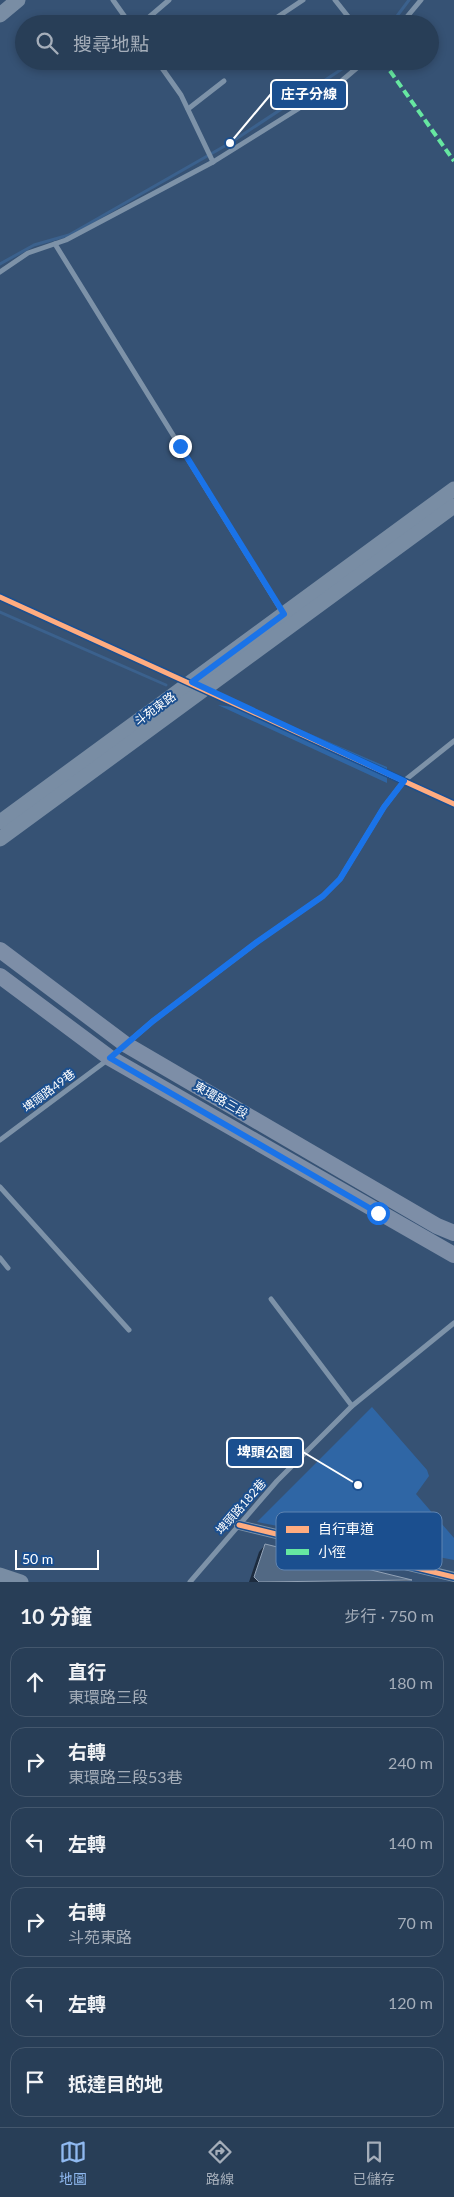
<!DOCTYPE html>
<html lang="zh-TW">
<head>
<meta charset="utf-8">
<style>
  body { margin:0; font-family:Lato,"Noto Sans TC",sans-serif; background:#30455d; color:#f1f3f6 }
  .scale { position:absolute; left:15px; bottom:12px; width:84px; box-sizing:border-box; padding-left:5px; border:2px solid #fff; border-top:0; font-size:14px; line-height:18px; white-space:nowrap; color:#fff; -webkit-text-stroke:4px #1b4f8f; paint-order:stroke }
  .stop { position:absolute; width:15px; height:15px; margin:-11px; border:4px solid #1a73e8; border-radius:50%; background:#fff }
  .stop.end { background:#1a73e8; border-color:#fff; box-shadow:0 1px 5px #0008 }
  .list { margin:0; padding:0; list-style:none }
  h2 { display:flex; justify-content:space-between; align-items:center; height:65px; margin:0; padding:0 20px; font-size:21px }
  h2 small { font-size:16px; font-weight:400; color:#a5aeba }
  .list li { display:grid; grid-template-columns:32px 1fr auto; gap:15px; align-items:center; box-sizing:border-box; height:70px; margin:0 10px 10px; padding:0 10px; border:1px solid #44576d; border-radius:15px }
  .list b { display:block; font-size:19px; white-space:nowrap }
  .list p { margin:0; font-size:16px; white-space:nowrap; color:#a5aeba }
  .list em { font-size:16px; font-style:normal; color:#a5aeba }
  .icon { flex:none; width:28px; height:28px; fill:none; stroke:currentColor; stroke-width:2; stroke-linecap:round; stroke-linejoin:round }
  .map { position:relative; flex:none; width:454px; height:1582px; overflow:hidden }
  .search { position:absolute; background:#283e57; box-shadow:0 2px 8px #0003; left:15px; right:15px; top:15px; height:55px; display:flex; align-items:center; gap:12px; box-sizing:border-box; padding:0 18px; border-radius:28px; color:#a5aeba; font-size:19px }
  .sheet { height:545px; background:#283e57 }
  nav { display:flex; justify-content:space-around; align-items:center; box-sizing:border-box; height:70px; border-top:1px solid #44576d; background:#283e57; font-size:14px; color:#a5aeba }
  nav a { display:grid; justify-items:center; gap:2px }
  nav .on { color:#90b9f0 }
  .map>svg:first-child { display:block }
</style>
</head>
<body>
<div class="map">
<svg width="454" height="1582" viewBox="0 0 454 1582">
  <rect width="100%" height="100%" fill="#365274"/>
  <g fill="#2f66a5">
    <path d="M218,705L255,710L387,767V783Z"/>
    <path d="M372,1407L427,1470L429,1476L416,1494L454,1538V1560L257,1522Z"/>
  </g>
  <path fill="#0007" d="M265,1545L410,1581L249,1582L259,1552Z"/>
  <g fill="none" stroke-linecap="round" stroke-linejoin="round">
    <g stroke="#3b618d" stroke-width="3">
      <path d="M391,24L409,0"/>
      <path d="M0,264L34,245L69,235L230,143L354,61"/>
      <path d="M0,612L166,685"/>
    </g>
  </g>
  <path fill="#526984" stroke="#92a2b6" d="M265,1544L412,1580L259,1582L254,1577Z"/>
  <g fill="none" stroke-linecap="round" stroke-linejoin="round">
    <g stroke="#7d92a8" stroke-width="5">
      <path d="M113,0L130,24"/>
      <path d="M335,0L354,24"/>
      <path d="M270,22L303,0"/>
      <path d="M141,24L169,0"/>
      <path d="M401,24L421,0"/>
      <path d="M157,61L181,95L213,162"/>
      <path d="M188,109L224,81"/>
      <path d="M55,244L283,613"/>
      <path d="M0,272L28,253L66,240L213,162L338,84L365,61"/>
      <path d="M0,1140L110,1058L153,1021L257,942L323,896L340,879L384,807L404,781L454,741"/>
      <path d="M0,1187L129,1330"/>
      <path d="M0,1258L8,1268"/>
      <path d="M271,1299L352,1406"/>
      <path d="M190,1582L277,1481L352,1406L454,1323"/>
    </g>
    <path stroke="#7d92a8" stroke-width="10" d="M239,1525L454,1577"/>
    <g stroke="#798da4" stroke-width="15">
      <path d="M0,15L18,0"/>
      <path d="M0,822L454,489"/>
      <path d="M0,839L454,506"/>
      <path d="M0,1575L21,1582"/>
    </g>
    <g stroke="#7d8ea7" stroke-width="16">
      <path d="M0,950L125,1044L437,1226L454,1233"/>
      <path d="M0,976L110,1058L454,1255"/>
    </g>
    <path stroke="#66e7a1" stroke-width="4" stroke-dasharray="8 4" stroke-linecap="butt" d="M383,61L454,161"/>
    <g stroke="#1b4f8f" stroke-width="8">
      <g id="cycleway">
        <path d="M0,597L454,804"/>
        <path d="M239,1525L454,1577"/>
      </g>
    </g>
    <use href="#cycleway" stroke="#ffac80" stroke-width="5"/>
  </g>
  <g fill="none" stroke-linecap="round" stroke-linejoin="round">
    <path stroke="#1a73e8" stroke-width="6" d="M180,446L284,614L192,682L404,781L384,807L340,879L323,896L257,942L153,1021L110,1058L378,1213"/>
  </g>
  <g text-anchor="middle" stroke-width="4" stroke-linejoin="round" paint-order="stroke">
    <g font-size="12" fill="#fff" stroke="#1b4f8f">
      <text transform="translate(155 709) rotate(-36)" y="4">斗苑東路</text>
      <text transform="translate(49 1091) rotate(-37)" y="4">埤頭路49巷</text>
      <text transform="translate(221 1100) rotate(30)" y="4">東環路三段</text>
      <text transform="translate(241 1507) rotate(-49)" y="4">埤頭路182巷</text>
    </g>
  </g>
  <rect x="276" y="1512" width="166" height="58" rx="8" fill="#1b4f8f" stroke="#5f84b1" stroke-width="1"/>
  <rect x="286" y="1526" width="23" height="7" fill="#ffac80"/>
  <rect x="286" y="1549" width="23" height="6" fill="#66e7a1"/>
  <g font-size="14" fill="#fff">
    <text x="318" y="1534">自行車道</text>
    <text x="318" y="1557">小徑</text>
  </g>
  <path fill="none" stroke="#fff" stroke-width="2" d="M230 143L271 94M358 1485L303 1452"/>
  <g fill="#fff" stroke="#1b4f8f" stroke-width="2">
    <circle cx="230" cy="143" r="5"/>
    <circle cx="358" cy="1485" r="5"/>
  </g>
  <g fill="#1b4f8f" stroke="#fff" stroke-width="2">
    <rect x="271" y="80" width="76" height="29" rx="5"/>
    <rect x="227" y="1438" width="76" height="29" rx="5"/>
  </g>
  <g font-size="14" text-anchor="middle" font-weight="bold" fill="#fff">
    <text x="309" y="99">庄子分線</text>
    <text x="265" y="1457">埤頭公園</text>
  </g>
</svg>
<div class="scale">50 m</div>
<div class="stop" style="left:378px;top:1213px"></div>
<div class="stop end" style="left:180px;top:446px"></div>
<div class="search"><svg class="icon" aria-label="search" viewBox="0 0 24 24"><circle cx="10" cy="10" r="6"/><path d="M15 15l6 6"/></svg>搜尋地點</div>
</div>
<section class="sheet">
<h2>10 分鐘<small>步行 · 750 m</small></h2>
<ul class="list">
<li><svg class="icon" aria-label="ahead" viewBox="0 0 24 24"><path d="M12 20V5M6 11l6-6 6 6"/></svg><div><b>直行</b><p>東環路三段</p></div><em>180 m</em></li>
<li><svg class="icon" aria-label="right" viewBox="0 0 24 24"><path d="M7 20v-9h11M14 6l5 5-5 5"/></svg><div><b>右轉</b><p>東環路三段53巷</p></div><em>240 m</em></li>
<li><svg class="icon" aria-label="left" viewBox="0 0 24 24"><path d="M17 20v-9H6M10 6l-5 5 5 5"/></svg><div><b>左轉</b></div><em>140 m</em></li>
<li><svg class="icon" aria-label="right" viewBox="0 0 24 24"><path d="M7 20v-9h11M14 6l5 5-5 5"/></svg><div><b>右轉</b><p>斗苑東路</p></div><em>70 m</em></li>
<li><svg class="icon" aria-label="left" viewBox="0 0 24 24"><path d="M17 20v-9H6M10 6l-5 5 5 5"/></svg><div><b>左轉</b></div><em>120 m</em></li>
<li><svg class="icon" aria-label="arrive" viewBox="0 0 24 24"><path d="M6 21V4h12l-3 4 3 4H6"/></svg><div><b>抵達目的地</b></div></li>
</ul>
</section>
<nav>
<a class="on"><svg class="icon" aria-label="map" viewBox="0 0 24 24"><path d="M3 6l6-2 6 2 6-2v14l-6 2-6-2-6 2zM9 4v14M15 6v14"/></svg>地圖</a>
<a><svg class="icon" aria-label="directions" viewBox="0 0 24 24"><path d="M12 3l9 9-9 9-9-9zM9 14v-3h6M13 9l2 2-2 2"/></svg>路線</a>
<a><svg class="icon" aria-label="saved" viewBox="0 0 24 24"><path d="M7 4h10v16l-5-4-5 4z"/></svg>已儲存</a>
</nav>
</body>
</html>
